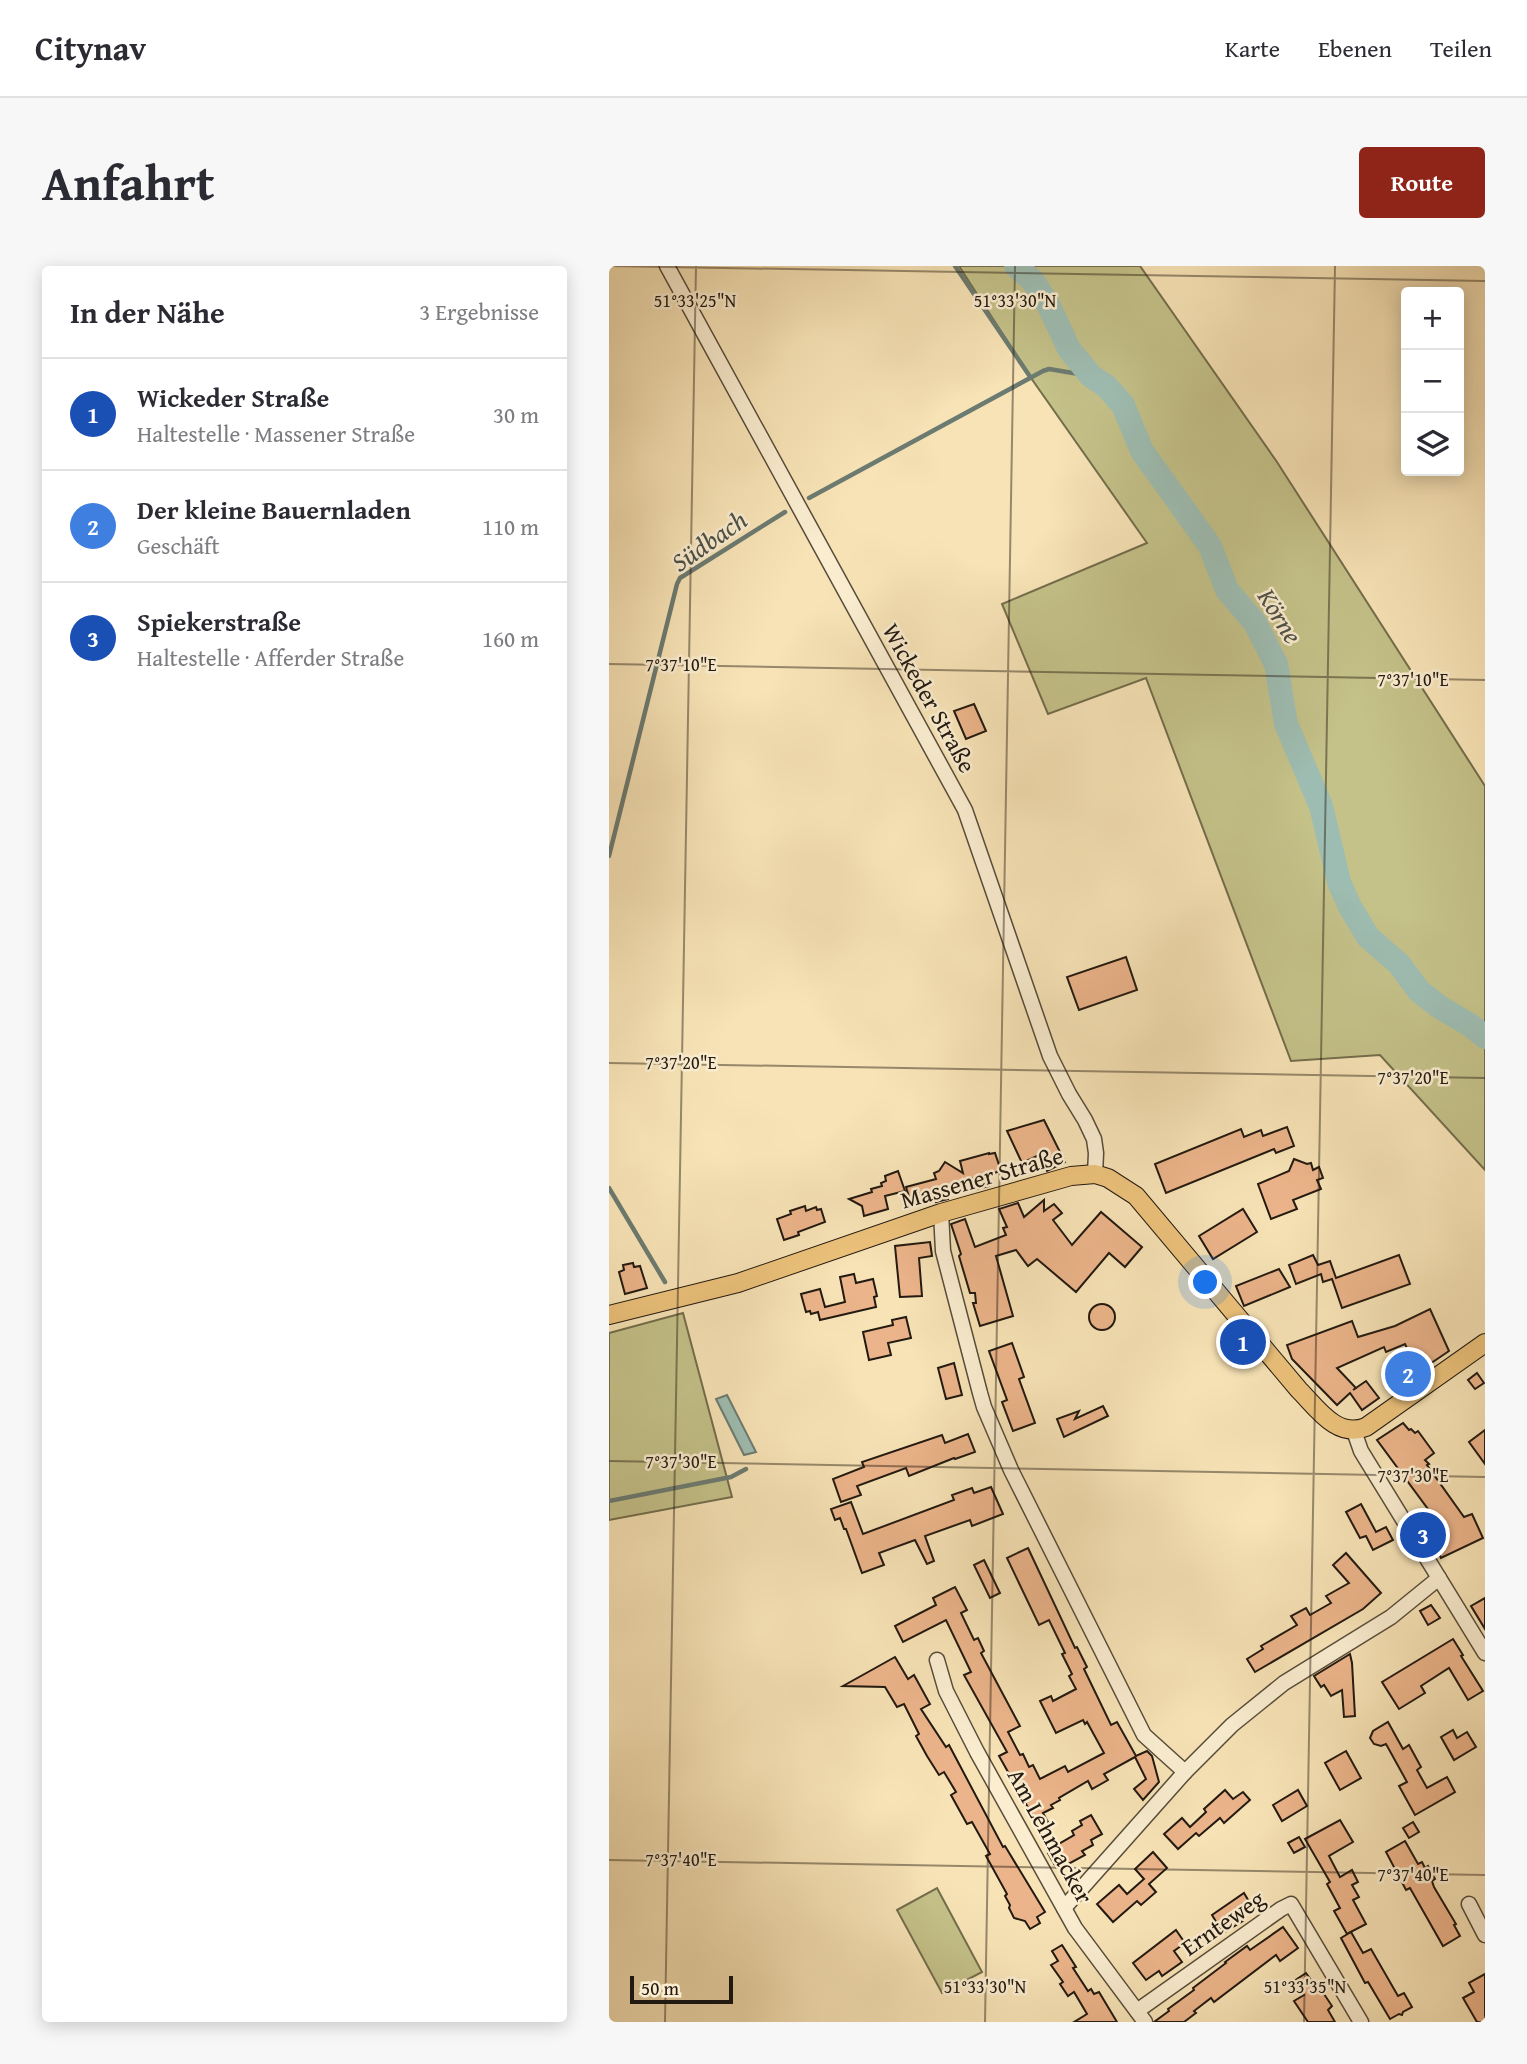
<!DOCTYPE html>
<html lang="de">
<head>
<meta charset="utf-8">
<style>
  body { margin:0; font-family:"Gentium Book Plus",serif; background:#f7f7f7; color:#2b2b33 }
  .controls { position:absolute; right:21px; top:21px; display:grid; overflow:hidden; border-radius:7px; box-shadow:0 4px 18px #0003 }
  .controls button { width:63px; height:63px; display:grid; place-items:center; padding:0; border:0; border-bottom:2px solid #e1e1e2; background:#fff; color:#2b2b33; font:35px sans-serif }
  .scale { position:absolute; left:21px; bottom:18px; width:103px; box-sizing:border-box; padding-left:7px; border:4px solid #221910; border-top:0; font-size:19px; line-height:24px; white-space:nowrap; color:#221910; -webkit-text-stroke:5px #faedd0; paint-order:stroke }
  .you { position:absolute; left:597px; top:1017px; width:24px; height:24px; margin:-18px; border:5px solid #fff; border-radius:50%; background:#1a73e8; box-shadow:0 0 0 10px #1a73e833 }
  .badge { display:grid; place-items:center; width:46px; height:46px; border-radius:50%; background:#8f2418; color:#fff; font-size:23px; font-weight:700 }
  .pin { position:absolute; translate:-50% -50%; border:4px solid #fff; box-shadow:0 2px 7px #0006 }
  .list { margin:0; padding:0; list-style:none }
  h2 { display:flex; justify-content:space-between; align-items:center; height:91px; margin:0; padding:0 28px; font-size:30px }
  h2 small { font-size:23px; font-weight:400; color:#7c7c81 }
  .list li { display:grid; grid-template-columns:46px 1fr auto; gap:21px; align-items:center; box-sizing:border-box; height:112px; padding:0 28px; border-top:2px solid #e1e1e2 }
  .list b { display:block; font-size:26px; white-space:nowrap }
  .list p { margin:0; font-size:23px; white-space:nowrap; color:#7c7c81 }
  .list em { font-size:23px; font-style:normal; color:#7c7c81 }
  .icon { flex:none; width:38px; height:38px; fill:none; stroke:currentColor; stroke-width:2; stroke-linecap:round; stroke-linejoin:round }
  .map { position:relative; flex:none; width:876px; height:1756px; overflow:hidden; border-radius:7px }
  header { display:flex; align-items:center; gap:42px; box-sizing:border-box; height:98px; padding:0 35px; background:#fff; border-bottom:2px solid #e1e1e2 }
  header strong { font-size:33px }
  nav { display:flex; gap:38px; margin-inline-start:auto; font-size:24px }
  .intro { display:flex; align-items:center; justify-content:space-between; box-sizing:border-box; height:168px; padding:0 42px }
  h1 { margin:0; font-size:49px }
  .button { padding:18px 32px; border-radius:7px; background:#8f2418; color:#fff; font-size:24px; font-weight:700 }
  main { display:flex; gap:42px; padding:0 42px }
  aside { flex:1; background:#fff; border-radius:7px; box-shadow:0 4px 18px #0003 }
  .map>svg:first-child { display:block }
</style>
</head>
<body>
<header>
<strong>Citynav</strong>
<nav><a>Karte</a><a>Ebenen</a><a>Teilen</a></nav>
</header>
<div class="intro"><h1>Anfahrt</h1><a class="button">Route</a></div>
<main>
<aside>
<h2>In der Nähe<small>3 Ergebnisse</small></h2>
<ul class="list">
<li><span class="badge" style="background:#1a4fb4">1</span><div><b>Wickeder Straße</b><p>Haltestelle · Massener Straße</p></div><em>30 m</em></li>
<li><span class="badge" style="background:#3f7fe0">2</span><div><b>Der kleine Bauernladen</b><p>Geschäft</p></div><em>110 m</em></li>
<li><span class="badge" style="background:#1a4fb4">3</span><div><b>Spiekerstraße</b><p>Haltestelle · Afferder Straße</p></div><em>160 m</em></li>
</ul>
</aside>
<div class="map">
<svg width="876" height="1756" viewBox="0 0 876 1756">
  <rect width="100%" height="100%" fill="#f7e3b6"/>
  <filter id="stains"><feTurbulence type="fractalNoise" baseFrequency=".00286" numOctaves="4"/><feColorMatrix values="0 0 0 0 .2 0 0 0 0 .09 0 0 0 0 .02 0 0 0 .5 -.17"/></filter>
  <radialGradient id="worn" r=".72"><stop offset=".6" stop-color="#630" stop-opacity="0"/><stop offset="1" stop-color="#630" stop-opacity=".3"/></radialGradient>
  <g fill="#c4c189" stroke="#736d4c" stroke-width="2">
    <path d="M350,0H531L668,196L876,520V904L771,789L682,795L537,412L439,448L393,338L538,277L422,112Z"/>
    <path d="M74,1047L123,1231L0,1254V1067Z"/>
    <path d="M328,1622L373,1706L333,1727L288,1644Z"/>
  </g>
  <path fill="#9ebdb2" stroke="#6c7b71" stroke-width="2" d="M118,1129L147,1186L135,1189L107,1133Z"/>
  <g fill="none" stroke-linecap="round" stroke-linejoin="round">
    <g stroke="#6c7b71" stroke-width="4.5">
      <path d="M346,0L422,112"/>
      <path d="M200,232L434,105L440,103L482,110"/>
      <path d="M0,590L68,318L71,312L176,246"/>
      <path d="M0,922L56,1016"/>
      <path d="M0,1235L122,1211L137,1203"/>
    </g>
    <path stroke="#9ebdb2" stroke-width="24" d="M407,0L424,15L439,38L460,83L482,110L497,120L514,139L533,185L601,280L618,324L646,357L667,398L677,458L712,540L730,616L741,641L759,671L790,698L810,725L832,742L861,759L876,771"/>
  </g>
  <g fill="#ecb48a" stroke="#221910" stroke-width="2">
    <path d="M365,438L377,465L357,473L345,445Z"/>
    <path d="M517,691L528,724L470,744L458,711Z"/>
    <path d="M435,854L456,896L438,905L430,889L413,897L398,865Z"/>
    <path d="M678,861L685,880L667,887L665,883L557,927L546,898L632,863L635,871L652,864L654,870Z"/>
    <path d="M380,887V888L386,887L392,905L377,909L380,920L368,923L365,912L336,921L339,933L327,936L326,931L302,938L297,921L327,913L325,907L330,905L336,896L354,907L351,895Z"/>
    <path d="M685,893L698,898L702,897L704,904L710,901L714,912L708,914L712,923L684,934L688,943L662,953L649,918L680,905Z"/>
    <path d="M289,905L296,925L276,930L279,943L255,950L253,940L240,933L263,926L262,923L273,920L272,917L277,915L276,910Z"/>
    <path d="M435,934V945L445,938L453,947L444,954L463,979L492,946L533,981L516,1001L500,987L467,1026L428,993L419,1000L407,984L387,990L404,1050L371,1060L364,1037H367L366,1027H361L350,990L352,988L342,958L356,953L366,981L397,969L394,962L398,961L390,943L409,937L415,951Z"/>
    <path d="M196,940L197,945L207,941L208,944L212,943L216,956L189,966L190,969L175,974L168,953L182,948L181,945Z"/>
    <path d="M634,943L648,966L604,993L590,970Z"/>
    <path d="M321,976L323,990L310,992L313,1030L291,1031L286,980Z"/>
    <path d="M704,989L709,999L721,995L727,1012L790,989L801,1018L733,1042L723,1013L714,1016L712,1008L687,1018L680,999Z"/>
    <path d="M24,997L25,1001L31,1000L38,1022L16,1028L10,1006L15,1004L14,999Z"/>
    <path d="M670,1003L681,1021L635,1040L627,1020Z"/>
    <path d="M245,1008L247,1017L264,1013L268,1030L265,1031L267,1041L211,1054L209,1046L202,1048L201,1045L197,1046L192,1028L211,1023L216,1041L236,1036L231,1011Z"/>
    <circle cx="493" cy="1051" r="13"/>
    <path d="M821,1043L840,1085L809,1106L796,1078L777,1086L775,1081L728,1102L747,1122L744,1124L757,1115L770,1132L753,1144L741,1127L728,1139L683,1093L678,1079L743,1055L749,1071L786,1060Z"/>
    <path d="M297,1051L302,1072L279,1077L282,1089L260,1094L254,1066L284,1059L283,1054Z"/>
    <path d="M403,1077L415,1111L410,1113L426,1157L404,1165L393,1136L398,1134L380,1085Z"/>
    <path d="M345,1097L353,1129L337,1133L329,1102Z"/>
    <path d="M868,1107L875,1117L866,1123L859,1114Z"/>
    <path d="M494,1140L499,1150L455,1171L448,1153L470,1145L466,1153Z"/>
    <path d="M794,1157L800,1164L802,1163L806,1167L809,1165L825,1187L816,1194L820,1198L818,1199L855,1251L863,1248L874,1272L832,1292L820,1268L833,1262L768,1174Z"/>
    <path d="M876,1164V1198L860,1176Z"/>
    <path d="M359,1168L366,1186L346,1193L345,1192L300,1210L297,1202L248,1220L252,1229L232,1236L224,1213L255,1201L253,1196L333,1169L336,1177Z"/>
    <path d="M382,1221L394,1248L363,1260L361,1254L316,1270L325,1295L318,1298L306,1274L270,1287L275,1299L253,1307L237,1263H235L231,1252L226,1254L222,1243L242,1236L254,1268L345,1234L343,1229L363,1222L365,1227Z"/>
    <path d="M752,1238L767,1266L777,1261L784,1274L764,1284L757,1270L751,1272L737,1246Z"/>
    <path d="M419,1282L466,1382L468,1381L478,1401L475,1403L502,1459L508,1456L527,1490L538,1485L543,1490L550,1516L534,1534L525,1523L537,1513L526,1491L495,1508L499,1514L483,1523L479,1515L450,1532L451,1534L442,1539L444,1542L434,1547L439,1556L430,1561L390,1490L398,1486L355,1409L362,1406L337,1354L294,1376L286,1360L327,1339L324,1332L346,1321L358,1344L352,1347L365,1374L369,1372L375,1385L372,1387L411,1460L399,1466L411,1489L414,1488L420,1501L424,1499L431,1513L456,1500L459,1506L495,1487L478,1456L476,1458L474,1454L447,1467L431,1435L442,1430L444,1435L467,1423L460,1410L463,1408L453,1388L456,1387L440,1354L430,1359L398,1292Z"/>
    <path d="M737,1287L772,1327L754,1343L646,1406L638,1393L654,1383L652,1380L688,1359L682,1350L697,1342L701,1349L722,1337L717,1330L740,1317L724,1299Z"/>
    <path d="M375,1294L391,1327L381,1332L365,1299Z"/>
    <path d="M876,1332V1363L862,1340Z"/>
    <path d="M822,1339L831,1352L819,1359L811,1345Z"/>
    <path d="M844,1373L854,1389L852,1390L874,1425L859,1434L840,1402L812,1420L816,1427L790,1443L773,1416Z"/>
    <path d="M741,1388L743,1397L746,1450L735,1451L733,1424L722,1430L715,1419L712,1421L705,1410Z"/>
    <path d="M286,1391L299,1413L305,1409L321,1438L312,1443L337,1481L340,1479L394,1581L396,1580L436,1646L428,1651L431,1657L421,1663L416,1655L405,1652L400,1642L401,1639L396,1630L398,1628L377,1590L381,1588L363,1556L358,1558L342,1529L347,1526L335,1506L330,1509L318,1490L307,1470L310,1468L295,1438L288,1441L276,1421L234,1420Z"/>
    <path d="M779,1456L794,1483L800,1479L812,1501L808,1504L818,1522L838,1511L846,1526L806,1549L790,1520L798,1516L777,1478L772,1480L765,1478L761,1472L764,1465Z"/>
    <path d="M844,1464L848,1472L858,1466L867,1481L845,1494L832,1471Z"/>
    <path d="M737,1485L752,1512L731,1524L716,1497Z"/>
    <path d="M616,1524L624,1533L634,1526L641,1534L615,1557L611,1552L590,1570L587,1567L569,1583L555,1568L573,1552L581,1561L597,1546L595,1543Z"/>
    <path d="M689,1524L698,1540L673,1555L664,1539Z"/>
    <path d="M482,1549L493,1568L482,1574L484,1579L473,1585L476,1589L454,1601L452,1598L447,1601L439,1587L444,1584L443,1582L465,1569L463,1565L473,1559L471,1555Z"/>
    <path d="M731,1554L744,1576L720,1590L731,1611L743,1604L749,1616L743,1619L750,1631L744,1634L757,1658L738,1668L725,1645L731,1642L718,1618L721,1616L696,1573Z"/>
    <path d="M804,1556L810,1566L800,1572L794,1562Z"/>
    <path d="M690,1571L696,1581L685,1587L679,1577Z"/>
    <path d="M796,1575L809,1598L813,1596L816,1602L819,1600L826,1613L823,1615L825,1621L847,1658L845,1659L851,1670L834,1680L801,1622L797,1624L777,1586Z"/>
    <path d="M544,1586L558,1602L540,1618L547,1626L532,1639L528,1635L504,1656L488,1638L510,1619L518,1628L535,1613L526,1603Z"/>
    <path d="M635,1627L642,1639L629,1647L634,1655L614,1667L603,1649Z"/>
    <path d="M674,1661L689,1682L671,1695L667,1689L605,1736L602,1732L585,1745L587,1747L575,1756H545L560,1745L559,1743L585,1724L584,1722L617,1697L616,1696L638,1680L641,1684Z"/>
    <path d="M567,1664L576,1677L565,1685L573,1696L553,1710L550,1705L537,1714L524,1697Z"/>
    <path d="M742,1666L754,1687L762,1683L789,1730L795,1727L803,1741L794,1746L793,1749L790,1748L781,1753L759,1716L756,1717L732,1672Z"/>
    <path d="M453,1679L467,1701L464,1702L479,1725L482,1723L485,1728L490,1726L508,1756H465L478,1748L465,1726L459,1730L451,1718L454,1716L442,1699L449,1695L443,1685Z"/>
    <path d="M697,1707L707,1721L709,1719L723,1740L719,1744L726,1756H699L685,1735L695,1729L685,1715Z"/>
    <path d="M876,1708V1756H868L854,1732L865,1726L860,1717Z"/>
  </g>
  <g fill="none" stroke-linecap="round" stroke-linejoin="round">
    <g stroke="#574c3a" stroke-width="17">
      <g id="minor">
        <path d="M58,0L356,544L441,790L460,828L476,854L485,873L487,887L486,908"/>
        <path d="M332,947L334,985L371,1127L375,1141L402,1204L535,1469L576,1506"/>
        <path d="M745,1165L752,1185L876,1387"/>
        <path d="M328,1394L337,1425L368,1486L466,1662L536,1756"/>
        <path d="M860,1638L876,1669"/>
        <path d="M455,1642L576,1506L623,1459L675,1417L782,1351L830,1312"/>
        <path d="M528,1745L672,1643L682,1638L752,1756"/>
      </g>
    </g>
    <g stroke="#221910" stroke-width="20">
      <path id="major" d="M0,1049L129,1017L332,947L462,910L486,908L499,912L527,930L690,1124C708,1142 728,1173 757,1161L876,1077"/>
    </g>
    <use href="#minor" stroke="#faedd0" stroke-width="14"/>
    <use href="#major" stroke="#ecc27b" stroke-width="18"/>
  </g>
  <path fill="none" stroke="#221910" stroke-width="2" stroke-opacity="0.45" d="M2,0L876,15M0,398L876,414M0,797L876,812M0,1195L876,1211M0,1594L876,1609M56,1756L87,0M376,1756L406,0M695,1756L726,0"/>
  <g text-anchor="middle" stroke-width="5" stroke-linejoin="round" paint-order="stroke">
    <g font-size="24" fill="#221910" stroke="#faedd0">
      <text transform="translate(320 432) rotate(61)" y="8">Wickeder Straße</text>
      <text transform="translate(373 912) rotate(-16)" y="8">Massener Straße</text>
      <text transform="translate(441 1570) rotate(61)" y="8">Am Lehmacker</text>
      <text transform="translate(614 1657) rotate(-35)" y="8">Ernteweg</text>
    </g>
    <g font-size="26" font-style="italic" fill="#4d5249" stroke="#faedd0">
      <text transform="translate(100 275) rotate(-35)" y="9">Südbach</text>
      <text transform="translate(671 350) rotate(58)" y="9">Körne</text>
    </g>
  </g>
  <g font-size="18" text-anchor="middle" fill="#221910" stroke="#faedd0" stroke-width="5" stroke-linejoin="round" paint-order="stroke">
    <text x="86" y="41">51°33'25"N</text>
    <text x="406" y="41">51°33'30"N</text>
    <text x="72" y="405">7°37'10"E</text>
    <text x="804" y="420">7°37'10"E</text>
    <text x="72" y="803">7°37'20"E</text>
    <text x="804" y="818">7°37'20"E</text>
    <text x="72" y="1202">7°37'30"E</text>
    <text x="804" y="1216">7°37'30"E</text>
    <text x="72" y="1600">7°37'40"E</text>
    <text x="804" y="1615">7°37'40"E</text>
    <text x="376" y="1727">51°33'30"N</text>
    <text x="696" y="1727">51°33'35"N</text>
  </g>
  <rect width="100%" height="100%" filter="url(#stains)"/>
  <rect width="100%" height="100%" fill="url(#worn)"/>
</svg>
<div class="controls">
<button>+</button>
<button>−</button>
<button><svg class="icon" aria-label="layers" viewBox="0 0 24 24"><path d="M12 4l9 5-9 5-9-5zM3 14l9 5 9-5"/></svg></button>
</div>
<div class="scale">50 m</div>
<div class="you"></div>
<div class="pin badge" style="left:634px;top:1076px;background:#1a4fb4">1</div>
<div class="pin badge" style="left:799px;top:1108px;background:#3f7fe0">2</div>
<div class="pin badge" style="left:814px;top:1269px;background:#1a4fb4">3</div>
</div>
</main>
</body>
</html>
